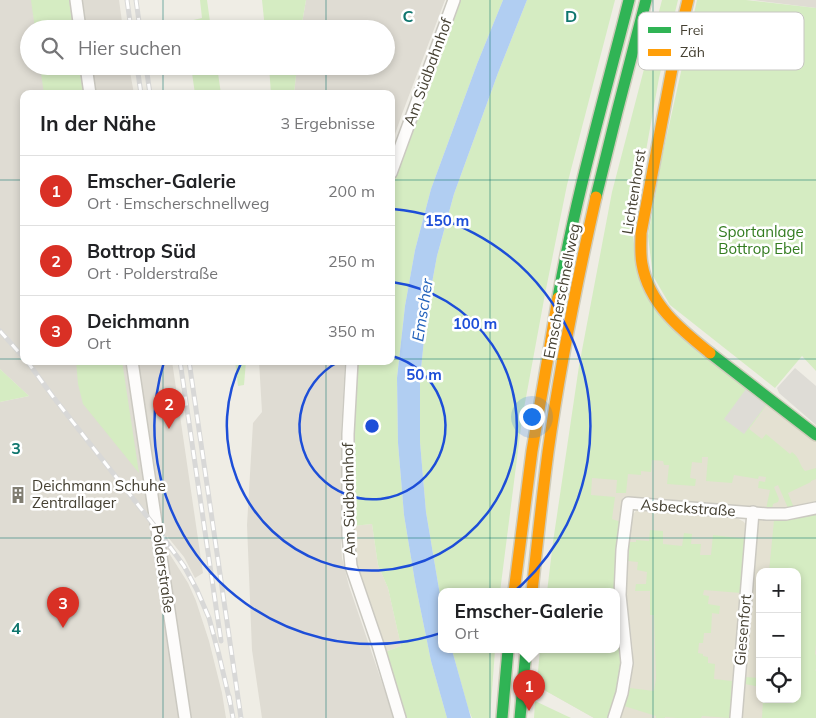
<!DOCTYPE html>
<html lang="de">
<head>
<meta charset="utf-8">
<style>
  body { margin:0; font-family:Mulish,sans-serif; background:#f2f2f2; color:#202124 }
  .controls { position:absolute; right:15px; bottom:15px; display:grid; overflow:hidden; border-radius:10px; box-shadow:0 2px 8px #0003 }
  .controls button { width:45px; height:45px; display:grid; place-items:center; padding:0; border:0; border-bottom:1px solid #e0e0e0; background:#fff; color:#202124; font:25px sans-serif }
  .you { position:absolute; left:531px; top:416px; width:18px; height:18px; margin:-12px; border:4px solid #fff; border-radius:50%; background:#1a73e8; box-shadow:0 0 0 8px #1a73e833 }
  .badge { display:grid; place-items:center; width:32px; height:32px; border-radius:50%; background:#d93025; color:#fff; font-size:16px; font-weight:700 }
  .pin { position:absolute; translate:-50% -41px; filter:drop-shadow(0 1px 2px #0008) }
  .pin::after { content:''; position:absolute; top:26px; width:18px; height:15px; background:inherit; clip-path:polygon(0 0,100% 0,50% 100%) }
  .popup { position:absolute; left:438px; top:588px; width:182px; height:65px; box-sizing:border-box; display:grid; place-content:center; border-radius:10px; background:#fff; filter:drop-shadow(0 1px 4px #0005); font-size:16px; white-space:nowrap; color:#757577 }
  .popup b { font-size:19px; color:#202124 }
  .popup::after { content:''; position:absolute; left:50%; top:100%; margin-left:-10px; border:10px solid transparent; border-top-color:#fff }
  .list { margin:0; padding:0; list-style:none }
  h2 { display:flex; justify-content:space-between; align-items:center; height:65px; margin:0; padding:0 20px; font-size:21px }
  h2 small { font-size:16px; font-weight:400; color:#757577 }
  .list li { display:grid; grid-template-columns:32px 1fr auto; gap:15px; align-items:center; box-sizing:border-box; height:70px; padding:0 20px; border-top:1px solid #e0e0e0 }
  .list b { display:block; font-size:19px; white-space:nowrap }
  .list p { margin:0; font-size:16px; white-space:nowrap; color:#757577 }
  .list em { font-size:16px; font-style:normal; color:#757577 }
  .icon { flex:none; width:28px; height:28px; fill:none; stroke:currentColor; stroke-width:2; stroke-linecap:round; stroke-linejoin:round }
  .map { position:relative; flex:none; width:816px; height:718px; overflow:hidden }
  .search { position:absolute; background:#fff; box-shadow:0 2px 8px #0003; left:20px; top:20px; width:375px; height:55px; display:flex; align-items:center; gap:12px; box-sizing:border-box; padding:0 18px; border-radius:28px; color:#757577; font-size:19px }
  .panel { position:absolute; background:#fff; box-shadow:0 2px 8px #0003; left:20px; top:90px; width:375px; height:275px; border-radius:10px }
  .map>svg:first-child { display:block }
</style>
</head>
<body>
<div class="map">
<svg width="816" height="718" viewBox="0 0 816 718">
  <rect width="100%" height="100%" fill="#efede5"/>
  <g fill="#e4e1d2" fill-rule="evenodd">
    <path d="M769,402L816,441V504L776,509L623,497L621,522L622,659L608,718H594L546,691L553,650H616V592H562L590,424L749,428Z"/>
    <path d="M641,509L737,518L744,522L747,527L730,718H621L630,688L633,665V651L626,592L631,523L633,514L637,510Z"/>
    <path d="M816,514V695L797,718H741L759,519L774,520ZM760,572H797V699H760Z"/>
    <path d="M372,524L378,565L388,588L401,646L385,652L362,584L355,557L353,526Z"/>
  </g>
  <g fill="#dfdcd3">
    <path d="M0,0H119L123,29H29V66H129L134,94H24V361H172L203,573L195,578L184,557L167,536L169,553L188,583L196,601L209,641L222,693L226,718H0V402L29,396L0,369Z"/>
    <path d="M306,0H445L402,114L391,146V94H294L297,66H386V29H301Z"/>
    <path d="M753,0H816V8Z"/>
    <path d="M259,361H345L341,432V545L342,558L349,586L394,718H262L252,650L247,525L253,423L262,412Z"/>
  </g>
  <g fill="#d5ecc2">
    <path d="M31,0H69L73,29H35Z"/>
    <path d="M200,0H207L211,29H186L185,22L202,18Z"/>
    <path d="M262,0H306L301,29H265Z"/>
    <path d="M458,0H503L477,64L431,189L415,250L405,306L397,378L398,443L404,515L415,582L431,661L447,718H406L385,652L401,646L388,588L378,565L372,524L353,526V436L358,361H391V182Z"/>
    <path d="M527,0H615L567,185L545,294L522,419L500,592H442L441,601L426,512L420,442V379L427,310L437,256L454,194L498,73Z"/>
    <path d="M662,0H678L659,78L632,229L636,258L650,298L769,402L749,429L762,439L766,434L790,454L792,452C801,459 799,465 805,471L816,468V479L811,481V482L788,493L794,508H788L778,485L774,487L779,499L778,502L773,504L772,509H766L770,490L758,488L759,481L765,482L766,477L759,476L758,479L734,475L732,483L706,481L708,457H702V463L692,462L690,478L696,479L695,486L667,484L669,465H664L663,461L652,460L651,472L641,471V475L628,474L626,493H616L617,480L592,478L591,495L615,497L612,519L621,522L619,632L617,633L616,592H547L553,542L579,366L612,192Z"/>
    <path d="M697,0H746L816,8V371L802,356L775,388L670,305L653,276L648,236L662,157Z"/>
    <path d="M40,66H79L83,94H44Z"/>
    <path d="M191,66H217L221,94H195Z"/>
    <path d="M269,66H297L294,94H271Z"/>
    <path d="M76,361H122L139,473L83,404L78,384Z"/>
    <path d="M235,361H246L244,385L238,386Z"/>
    <path d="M0,369L29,396L0,402Z"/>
    <path d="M816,514V644L815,654L816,655V669L815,670L816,671V718H762L763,699H797V572H769L774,520Z"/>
    <path d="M650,530L663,531V544L682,546L684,533L692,534L691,544H701L700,555H711L713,535L746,539L741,593L704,590L703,595L709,596L708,604L720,606L719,614L712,613L711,633H704L703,643H699L698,653L703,654V656L708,657V663L715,664L714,679L732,681L730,718L702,716L701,718H678L665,717V718H656V716L624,706L630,688L654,691L656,678L654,615H650V591H635L636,584H646L647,572L637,570L638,562L628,561L629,542H636V540L649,541Z"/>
    <path d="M617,646H621C623,673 616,692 608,718H594L546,691L537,682L540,650H616Z"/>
    <path d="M452,650H495L490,718H472L468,708Z"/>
    <path d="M745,677L760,678V687L745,684Z"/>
    <path d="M535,701L571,718H534Z"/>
  </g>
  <g fill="#dedcd6">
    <path d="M795,368L816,386V425L779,393L777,388Z"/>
    <path d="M746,389L766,405L744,434L724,419Z"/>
  </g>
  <path fill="#b1cef2" d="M503,0H527L498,73L454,194L437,256L427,310L420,379V442L426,512L441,601L442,650H452L471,718H447L431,661L415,582L404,515L398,443L397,378L405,306L415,250L431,189L477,64Z"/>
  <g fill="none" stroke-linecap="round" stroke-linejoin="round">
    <g stroke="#cbc9c1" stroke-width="14">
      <g id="street">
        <path d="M76,0L80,29"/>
        <path d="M86,66L90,94"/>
        <path d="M391,173L454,0"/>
        <path d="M132,361L185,718"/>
        <path d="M352,361L348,434V535L351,566L378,645L400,718"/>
        <path d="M614,718L622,693L627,663L620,595L622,550L628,503L767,514H786L816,508"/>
        <path d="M736,718L753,512"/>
      </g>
    </g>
    <g stroke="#cfccbb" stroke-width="14">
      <g id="fast">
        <path d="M596,197L617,112L646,0"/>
        <path d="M558,298C575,198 604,99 629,0"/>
        <path d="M710,353L816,435"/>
        <path d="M502,718L508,650"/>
        <path d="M520,718L526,650"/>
      </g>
    </g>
    <g stroke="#cfccbb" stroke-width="14">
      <g id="slow">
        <path d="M688,0L674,58L641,233C641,243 640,254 642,264C649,304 680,329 710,353"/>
        <path d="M514,592L532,451L558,298"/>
        <path d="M532,592C537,545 542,498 548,452C560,366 577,281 596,197"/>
      </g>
    </g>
    <use href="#street" stroke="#fdfcfb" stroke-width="11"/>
    <use href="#fast" stroke="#30b455" stroke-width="11"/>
    <use href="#slow" stroke="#ff9f0a" stroke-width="11"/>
    <g stroke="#d8d8d7" stroke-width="5">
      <g id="rail">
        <path d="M127,0L131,29"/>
        <path d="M136,0L140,29"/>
        <path d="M137,66L141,94"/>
        <path d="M146,66L150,94"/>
        <path d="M0,331L24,358"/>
        <path d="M27,361L54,398L157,529L184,566L197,590L209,618L219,655L230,702"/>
        <path d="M180,361L221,641"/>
        <path d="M189,361L241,718"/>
        <path d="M229,696L233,718"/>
      </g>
    </g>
    <use href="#rail" stroke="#fff" stroke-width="3" stroke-dasharray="9" stroke-linecap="butt"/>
  </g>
  <path fill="none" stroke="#0f766e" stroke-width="1" stroke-opacity="0.55" d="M163,0V29M326,0V29M490,0V718M653,0V718M163,66V94M326,66V94M0,180H24M391,180H816M0,359H24M391,359H816M163,361V718M326,361V718M0,538H816"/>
  <g fill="none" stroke="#1d4ed8" stroke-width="2.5">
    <path d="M392 356A73 73 0 1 1 338 362"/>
    <path d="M392 282A145 145 0 1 1 242 361"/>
    <path d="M393 209A218 218 0 1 1 164 362"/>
  </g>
  <defs>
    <g id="building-bare" transform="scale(1.35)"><path d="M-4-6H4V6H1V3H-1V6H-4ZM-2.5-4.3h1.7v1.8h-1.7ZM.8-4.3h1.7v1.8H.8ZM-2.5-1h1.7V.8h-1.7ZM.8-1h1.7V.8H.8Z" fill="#807d71" stroke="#fff" stroke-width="2.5" paint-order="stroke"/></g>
  </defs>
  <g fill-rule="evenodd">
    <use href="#building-bare" x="18" y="495"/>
  </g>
  <g text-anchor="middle" stroke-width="5" stroke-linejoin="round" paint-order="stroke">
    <g font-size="15" fill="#454032" stroke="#fff">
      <text transform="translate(428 72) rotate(-70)" y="5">Am Südbahnhof</text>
      <text transform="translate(634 192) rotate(-81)" y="5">Lichtenhorst</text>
      <text transform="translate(562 291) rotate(-79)" y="5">Emscherschnellweg</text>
      <text transform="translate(349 499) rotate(-91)" y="5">Am Südbahnhof</text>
      <text transform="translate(688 508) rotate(4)" y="5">Asbeckstraße</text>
      <text transform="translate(163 569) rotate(82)" y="5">Polderstraße</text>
      <text transform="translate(743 630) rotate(-85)" y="5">Giesenfort</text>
    </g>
    <g font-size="15" fill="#337c20" stroke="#fff">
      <text x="761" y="237">Sportanlage<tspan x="761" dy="17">Bottrop Ebel</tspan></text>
    </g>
    <g font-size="15" fill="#454032" stroke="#fff" text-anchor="start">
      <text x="32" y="491">Deichmann Schuhe<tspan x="32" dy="17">Zentrallager</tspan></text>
    </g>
    <g font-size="16" font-style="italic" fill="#2060bb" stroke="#fff">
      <text transform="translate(422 310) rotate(-81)" y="6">Emscher</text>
    </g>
  </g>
  <rect x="638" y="12" width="166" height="58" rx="8" fill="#fff" stroke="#c7c6c2" stroke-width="1"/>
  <rect x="648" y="27" width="23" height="6" fill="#30b455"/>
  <rect x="648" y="49" width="23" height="7" fill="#ff9f0a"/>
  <g font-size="14" fill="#454032">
    <text x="680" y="35">Frei</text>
    <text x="680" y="57">Zäh</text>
  </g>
  <g font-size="16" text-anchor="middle" font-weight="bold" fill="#0f766e" stroke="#fff" stroke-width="5" stroke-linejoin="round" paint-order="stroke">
    <text x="408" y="22">C</text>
    <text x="571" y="22">D</text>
    <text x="16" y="454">3</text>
    <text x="16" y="634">4</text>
  </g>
  <circle cx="372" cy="426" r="8" fill="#1d4ed8" stroke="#fff" stroke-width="2.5"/>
  <g font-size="15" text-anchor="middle" font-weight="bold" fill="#1d4ed8" stroke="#fff" stroke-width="5" stroke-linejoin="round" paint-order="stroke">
    <text x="447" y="226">150 m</text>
    <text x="475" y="329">100 m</text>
    <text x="424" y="380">50 m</text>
  </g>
</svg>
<div class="controls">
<button>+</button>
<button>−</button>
<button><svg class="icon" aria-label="locate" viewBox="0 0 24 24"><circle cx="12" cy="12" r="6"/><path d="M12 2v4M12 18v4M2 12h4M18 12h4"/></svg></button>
</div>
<div class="you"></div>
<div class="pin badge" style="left:529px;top:711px">1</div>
<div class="popup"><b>Emscher-Galerie</b>Ort</div>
<div class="pin badge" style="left:169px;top:429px">2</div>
<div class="pin badge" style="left:63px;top:628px">3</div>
<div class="search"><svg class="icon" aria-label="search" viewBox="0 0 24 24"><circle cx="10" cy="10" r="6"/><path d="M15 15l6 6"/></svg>Hier suchen</div>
<section class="panel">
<h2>In der Nähe<small>3 Ergebnisse</small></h2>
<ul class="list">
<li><span class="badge">1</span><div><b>Emscher-Galerie</b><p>Ort · Emscherschnellweg</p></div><em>200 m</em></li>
<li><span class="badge">2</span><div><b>Bottrop Süd</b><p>Ort · Polderstraße</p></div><em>250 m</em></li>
<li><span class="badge">3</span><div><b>Deichmann</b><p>Ort</p></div><em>350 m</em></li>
</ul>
</section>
</div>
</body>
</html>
